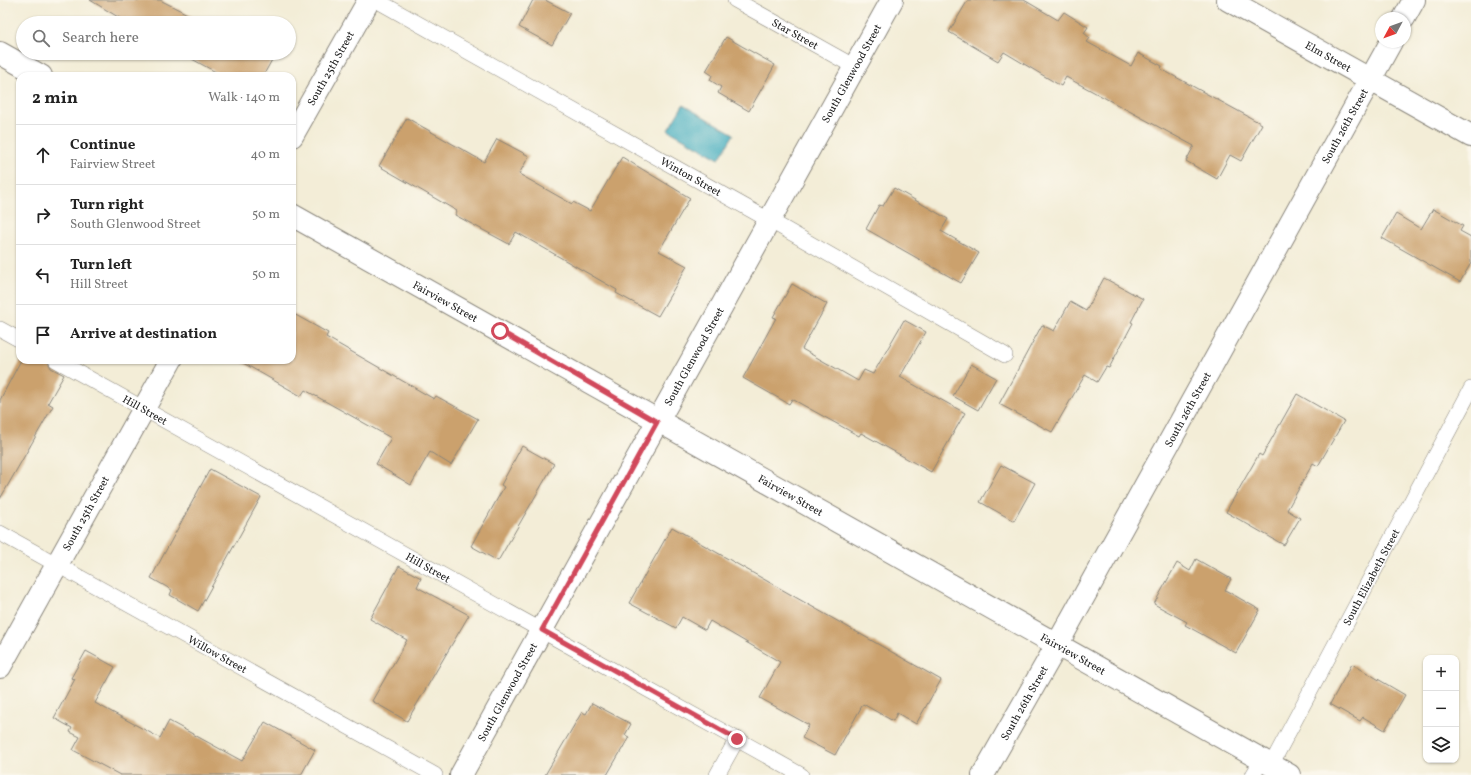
<!DOCTYPE html>
<html lang="en">
<head>
<meta charset="utf-8">
<style>
  body { margin:0; font-family:Vollkorn,serif; background:#f6f6f6; color:#222 }
  .controls { position:absolute; right:12px; bottom:12px; display:grid; overflow:hidden; border-radius:8px; box-shadow:0 1px 3px #0004 }
  .controls button { width:36px; height:36px; display:grid; place-items:center; padding:0; border:0; border-bottom:1px solid #e0e0e0; background:#fff; color:#222; font:20px sans-serif }
  .compass { position:absolute; left:1375px; top:12px; width:36px; height:36px; border-radius:50%; background:#fff; box-shadow:0 1px 3px #0004; rotate:229deg }
  .stop { position:absolute; width:12px; height:12px; margin:-9px; border:3px solid #d1495b; border-radius:50%; background:#fff }
  .stop.end { background:#d1495b; border-color:#fff; box-shadow:0 1px 4px #0008 }
  .list { margin:0; padding:0; list-style:none }
  h2 { display:flex; justify-content:space-between; align-items:center; height:52px; margin:0; padding:0 16px; font-size:17px }
  h2 small { font-size:13px; font-weight:400; color:#767676 }
  .list li { display:grid; grid-template-columns:26px 1fr auto; gap:12px; align-items:center; box-sizing:border-box; height:60px; padding:0 16px; border-top:1px solid #e0e0e0 }
  .list b { display:block; font-size:15px; white-space:nowrap }
  .list p { margin:0; font-size:13px; white-space:nowrap; color:#767676 }
  .list em { font-size:13px; font-style:normal; color:#767676 }
  .icon { flex:none; width:22px; height:22px; fill:none; stroke:currentColor; stroke-width:2; stroke-linecap:round; stroke-linejoin:round }
  .map { position:relative; flex:none; width:1471px; height:775px; overflow:hidden }
  .search { position:absolute; background:#fff; box-shadow:0 1px 3px #0004; left:16px; top:16px; width:280px; height:44px; display:flex; align-items:center; gap:10px; box-sizing:border-box; padding:0 14px; border-radius:22px; color:#767676; font-size:15px }
  .panel { position:absolute; background:#fff; box-shadow:0 1px 3px #0004; left:16px; top:72px; width:280px; height:292px; border-radius:12px }
  .map>svg:first-child { display:block }
</style>
</head>
<body>
<div class="map">
<svg width="1471" height="775" viewBox="0 0 1471 775">
  <rect width="100%" height="100%" fill="#fbf7ec"/>
  <filter id="ink" filterUnits="userSpaceOnUse"><feTurbulence type="fractalNoise" baseFrequency=".025" numOctaves="2"/><feDisplacementMap in="SourceGraphic" scale="8" xChannelSelector="R" yChannelSelector="G"/><feConvolveMatrix kernelMatrix="1 2 1 2 8 2 1 2 1" color-interpolation-filters="sRGB"/></filter>
  <filter id="wash" filterUnits="userSpaceOnUse"><feTurbulence type="fractalNoise" baseFrequency=".012" numOctaves="4" result="noise"/><feDisplacementMap in="SourceGraphic" scale="16" xChannelSelector="R" yChannelSelector="G"/><feGaussianBlur stdDeviation="0.9" result="paint"/><feColorMatrix in="noise" values="0 0 0 0 0 0 0 0 0 0 0 0 0 0 0 0 0 1.4 0 .05"/><feComposite in="paint" operator="in"/></filter>
  <g filter="url(#wash)">
    <rect width="100%" height="100%" fill="#f3edd7"/>
    <path fill="#3eaabd" stroke="#2d636c" d="M683,105L734,134L719,159L668,130Z"/>
    <g id="blocks">
      <g fill="#cba16d">
        <path d="M90,0H160L205,23H128Z"/>
        <path d="M533,0H545L570,13L552,45L519,27Z"/>
        <path d="M968,0H1024L1058,20L1064,12L1088,27L1084,33L1090,38L1087,42L1131,66L1138,53L1162,66L1161,69L1262,124L1241,161L1230,155L1217,179L1186,161L1194,146L1066,77L1061,86L1004,52L998,61L949,32Z"/>
        <path d="M726,37L775,65L749,111L718,93L721,87L710,80L712,75L706,71Z"/>
        <path d="M181,53H264L273,58L263,76H223Z"/>
        <path d="M407,118L484,162L497,139L529,156L519,174L572,204L573,202L590,211L622,157L690,198L659,251L687,266L658,316L616,293L617,290L516,232L509,244L455,215L457,211L379,166Z"/>
        <path d="M894,188L948,219L941,231L979,253L961,283L866,229L879,205L883,206Z"/>
        <path d="M1433,209L1463,226L1460,231L1471,237V263L1460,282L1382,238L1396,214L1421,229Z"/>
        <path d="M1104,278L1143,299L1131,322L1133,323L1109,368L1106,367L1097,382L1085,375L1052,432L999,404L1042,325L1054,331L1070,302L1086,311Z"/>
        <path d="M792,284L827,304L802,349L858,381L864,370L873,374L904,320L926,332L900,377L965,413L931,472L861,433L859,436L792,399L789,404L743,378L776,318L773,317Z"/>
        <path d="M292,313L328,333L326,337L434,399L436,396L478,419L451,465L430,452L411,485L376,464L391,438L305,390L301,396L238,360H292Z"/>
        <path d="M21,360H47L51,368L64,375L48,403L53,406L0,499V400Z"/>
        <path d="M971,364L996,378L978,410L953,396Z"/>
        <path d="M1297,394L1344,421L1318,466L1313,463L1287,510L1300,518L1284,545L1226,512L1259,454L1262,456Z"/>
        <path d="M522,446L554,464L498,561L471,546L504,487L501,485Z"/>
        <path d="M1001,465L1035,483L1014,521L980,502Z"/>
        <path d="M210,469L261,497L198,611L170,595L172,590L151,578Z"/>
        <path d="M672,527L941,680L916,724L897,713L893,721L863,704L835,755L802,738L809,725L760,698L780,662L710,621L705,630L682,617L676,628L629,603Z"/>
        <path d="M1196,559L1231,579L1225,590L1260,610L1236,653L1185,625L1187,622L1154,604L1177,563L1190,571Z"/>
        <path d="M399,566L421,578L417,587L469,615L407,721L372,701L407,640L370,619Z"/>
        <path d="M86,651L115,667L95,703L160,738L169,721L242,761L265,722L315,750L301,775H120L73,750L80,737L70,732L72,728L54,718L75,679L71,678Z"/>
        <path d="M1352,664L1405,695L1385,730L1363,717L1360,721L1330,704Z"/>
        <path d="M592,703L631,724L625,735L629,737L607,775H545L582,712L586,714Z"/>
      </g>
    </g>
  </g>
  <g filter="url(#ink)">
    <use href="#blocks" fill-opacity="0" stroke="#88847a" stroke-width="1"/>
    <g fill="none" stroke-linecap="round" stroke-linejoin="round">
      <g stroke="#88847a" stroke-width="16">
        <g id="lane">
          <path id="s1" d="M376,0L769,220L1005,355"/>
          <path id="s2" d="M735,0L855,67"/>
          <path d="M0,329L20,340"/>
          <path id="s3" d="M56,360L801,775"/>
          <path id="s4" d="M0,533L435,775"/>
          <path id="s5" d="M1271,765L1471,389"/>
          <path d="M717,775L737,739"/>
          <path d="M1253,775L1262,760"/>
        </g>
      </g>
      <g stroke="#88847a" stroke-width="24">
        <g id="street">
          <path id="s6" d="M1228,0L1471,136"/>
          <path d="M1404,18L1414,0"/>
          <path d="M0,53L41,76"/>
          <path id="s7" d="M292,136L369,0"/>
          <path id="s8" d="M292,215L1289,775"/>
          <path id="s9" d="M0,667L171,360"/>
          <path id="s10" d="M461,775L892,0"/>
          <path id="s11" d="M983,775L1057,645L1391,42"/>
        </g>
      </g>
      <use href="#lane" stroke="#fff" stroke-width="15"/>
      <use href="#street" stroke="#fff" stroke-width="22"/>
    </g>
  </g>
  <g fill="none" stroke-linecap="round" stroke-linejoin="round" filter="url(#ink)">
    <path stroke="#d1495b" stroke-width="5" d="M500,331L657,422L542,630L737,739"/>
  </g>
  <g text-anchor="middle" stroke-width="3" stroke-linejoin="round" paint-order="stroke">
    <g font-size="11" fill="#1c1c1c" stroke="#fbf7ec">
      <text dy="4" stroke="none"><textPath href="#s2" startOffset="69">Star Street</textPath></text>
      <text dy="4" stroke="none"><textPath href="#s6" startOffset="115">Elm Street</textPath></text>
      <text dy="4" stroke="none"><textPath href="#s7" startOffset="78">South 25th Street</textPath></text>
      <text dy="4" stroke="none"><textPath href="#s10" startOffset="803">South Glenwood Street</textPath></text>
      <text dy="4" stroke="none"><textPath href="#s11" startOffset="743">South 26th Street</textPath></text>
      <text dy="4" stroke="none"><textPath href="#s1" startOffset="361">Winton Street</textPath></text>
      <text dy="4" stroke="none"><textPath href="#s8" startOffset="176">Fairview Street</textPath></text>
      <text dy="4" stroke="none"><textPath href="#s10" startOffset="479">South Glenwood Street</textPath></text>
      <text dy="4" stroke="none"><textPath href="#s11" startOffset="419">South 26th Street</textPath></text>
      <text dy="4" stroke="none"><textPath href="#s3" startOffset="102">Hill Street</textPath></text>
      <text dy="4" stroke="none"><textPath href="#s8" startOffset="572">Fairview Street</textPath></text>
      <text dy="4" stroke="none"><textPath href="#s9" startOffset="176">South 25th Street</textPath></text>
      <text dy="4" stroke="none"><textPath href="#s3" startOffset="426">Hill Street</textPath></text>
      <text dy="4" stroke="none"><textPath href="#s5" startOffset="213">South Elizabeth Street</textPath></text>
      <text dy="4" stroke="none"><textPath href="#s4" startOffset="249">Willow Street</textPath></text>
      <text dy="4" stroke="none"><textPath href="#s8" startOffset="896">Fairview Street</textPath></text>
      <text dy="4" stroke="none"><textPath href="#s10" startOffset="95">South Glenwood Street</textPath></text>
      <text dy="4" stroke="none"><textPath href="#s11" startOffset="83">South 26th Street</textPath></text>
    </g>
  </g>
</svg>
<div class="controls">
<button>+</button>
<button>−</button>
<button><svg class="icon" aria-label="layers" viewBox="0 0 24 24"><path d="M12 4l9 5-9 5-9-5zM3 14l9 5 9-5"/></svg></button>
</div>
<svg class="compass" viewBox="-18 -18 36 36"><path d="M0-13l5 13h-10z" fill="#e53935"/><path d="M0 13l5-13h-10z" fill="#767676"/></svg>
<div class="stop" style="left:500px;top:331px"></div>
<div class="stop end" style="left:737px;top:739px"></div>
<div class="search"><svg class="icon" aria-label="search" viewBox="0 0 24 24"><circle cx="10" cy="10" r="6"/><path d="M15 15l6 6"/></svg>Search here</div>
<section class="panel">
<h2>2 min<small>Walk · 140 m</small></h2>
<ul class="list">
<li><svg class="icon" aria-label="ahead" viewBox="0 0 24 24"><path d="M12 20V5M6 11l6-6 6 6"/></svg><div><b>Continue</b><p>Fairview Street</p></div><em>40 m</em></li>
<li><svg class="icon" aria-label="right" viewBox="0 0 24 24"><path d="M7 20v-9h11M14 6l5 5-5 5"/></svg><div><b>Turn right</b><p>South Glenwood Street</p></div><em>50 m</em></li>
<li><svg class="icon" aria-label="left" viewBox="0 0 24 24"><path d="M17 20v-9H6M10 6l-5 5 5 5"/></svg><div><b>Turn left</b><p>Hill Street</p></div><em>50 m</em></li>
<li><svg class="icon" aria-label="arrive" viewBox="0 0 24 24"><path d="M6 21V4h12l-3 4 3 4H6"/></svg><div><b>Arrive at destination</b></div></li>
</ul>
</section>
</div>
</body>
</html>
